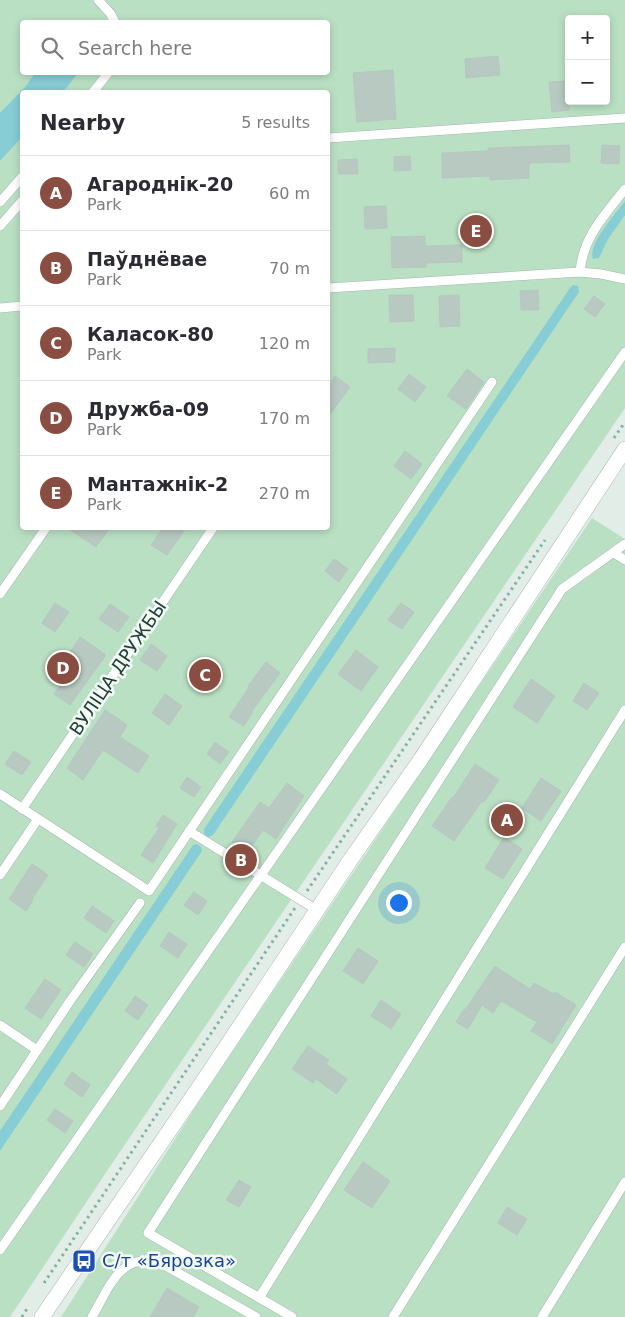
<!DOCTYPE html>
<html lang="en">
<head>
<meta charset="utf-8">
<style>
  body { margin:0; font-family:"DejaVu Sans",sans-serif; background:#f2f2f3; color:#2b2b33 }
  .controls { position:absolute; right:15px; top:15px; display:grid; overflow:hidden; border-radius:5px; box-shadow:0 2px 8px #0003 }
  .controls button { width:45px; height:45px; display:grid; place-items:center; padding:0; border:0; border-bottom:1px solid #e1e1e2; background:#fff; color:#2b2b33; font:25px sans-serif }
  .you { position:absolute; left:398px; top:902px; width:18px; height:18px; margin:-12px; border:4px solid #fff; border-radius:50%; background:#1a73e8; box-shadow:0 0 0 8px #1a73e833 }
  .badge { display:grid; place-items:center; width:32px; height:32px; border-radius:50%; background:#894d41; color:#fff; font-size:16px; font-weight:700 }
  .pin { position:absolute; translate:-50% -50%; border:2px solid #fff; box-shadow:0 1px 5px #0006 }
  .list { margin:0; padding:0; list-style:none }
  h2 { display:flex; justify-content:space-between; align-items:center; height:65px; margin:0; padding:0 20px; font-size:21px }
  h2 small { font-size:16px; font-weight:400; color:#7c7c81 }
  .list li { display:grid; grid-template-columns:32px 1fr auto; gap:15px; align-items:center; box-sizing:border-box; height:75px; padding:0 20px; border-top:1px solid #e1e1e2 }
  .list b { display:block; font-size:19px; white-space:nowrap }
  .list p { margin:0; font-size:16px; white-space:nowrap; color:#7c7c81 }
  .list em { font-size:16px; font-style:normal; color:#7c7c81 }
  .icon { flex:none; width:28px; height:28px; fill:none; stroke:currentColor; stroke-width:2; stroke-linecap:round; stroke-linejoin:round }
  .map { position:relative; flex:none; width:625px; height:1317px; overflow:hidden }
  .search { position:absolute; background:#fff; box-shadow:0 2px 8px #0003; left:20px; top:20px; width:310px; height:55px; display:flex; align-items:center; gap:12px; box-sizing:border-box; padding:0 18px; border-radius:5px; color:#7c7c81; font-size:19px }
  .panel { position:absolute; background:#fff; box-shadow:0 2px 8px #0003; left:20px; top:90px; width:310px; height:440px; border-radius:5px }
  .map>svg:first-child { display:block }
</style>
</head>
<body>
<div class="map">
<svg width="625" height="1317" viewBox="0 0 625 1317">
  <rect width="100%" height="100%" fill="#e2ede8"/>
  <g fill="#bae0c3" fill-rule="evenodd">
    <path d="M0,0H625V408L111,1165L10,1317H0ZM569,19H606V101H569ZM22,22H328V72H22ZM22,92H328V528H22Z"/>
    <path d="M592,518L625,539V1317H61L200,1100Z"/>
  </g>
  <g fill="#86cdd6">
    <path d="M35,73H78L63,92H22V137L0,161V113L26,86Z"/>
    <path d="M625,201V215L608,239L599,258L593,259C587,245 616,213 625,201Z"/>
    <path d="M573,285L578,286L579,292L213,835L208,837L204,834V829L570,288Z"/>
    <path d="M197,844L201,847L202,851L0,1151V1131L193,845Z"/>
  </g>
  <g fill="#b7c9c1" stroke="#b4c8bf">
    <path d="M498,56L500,75L466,78L465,59Z"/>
    <path d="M393,70L396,119L357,122L353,73Z"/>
    <path d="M569,81V110L552,112L549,82Z"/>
    <path d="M569,145L570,162L529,163V178L490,180L489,176L442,178V153L488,151V148Z"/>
    <path d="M602,145L620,146L619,164L601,163Z"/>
    <path d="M410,156L411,170L394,171V157Z"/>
    <path d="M357,159L358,174H338V160Z"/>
    <path d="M386,206L387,228L365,229L364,207Z"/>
    <path d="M425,236V246L462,245V262L426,263V267L392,268L391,237Z"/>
    <path d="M538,290L539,310H521L520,291Z"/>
    <path d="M389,295H413L414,321L390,322Z"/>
    <path d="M459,295L460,326L440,327L439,296Z"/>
    <path d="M594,296L605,304L595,317L584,309Z"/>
    <path d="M395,348V362L368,363V349Z"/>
    <path d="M467,369L484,382L466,409L447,396Z"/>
    <path d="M409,374L426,387L415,402L398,389Z"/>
    <path d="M335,376L350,387L328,417V386Z"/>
    <path d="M405,451L422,464L411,479L394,466Z"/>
    <path d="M67,528H110L96,547Z"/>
    <path d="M163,528H186L167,555L151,545Z"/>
    <path d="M334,559L348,569L339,582L325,571Z"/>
    <path d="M55,603L69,612L55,632L42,623Z"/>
    <path d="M401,603L414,612L402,629L388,620Z"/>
    <path d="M110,604L129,617L118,632L99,619Z"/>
    <path d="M80,637L106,655L70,705L54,694L72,669L63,663Z"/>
    <path d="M151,644L167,656L157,671L140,660Z"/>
    <path d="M356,650L378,667L361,691L338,674Z"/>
    <path d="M266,662L280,673L252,711L253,712L244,726L229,717L249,687L248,686Z"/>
    <path d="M531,679L555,696L537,723L513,707Z"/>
    <path d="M584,683L599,693L587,710L573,701Z"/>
    <path d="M165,694L182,706L169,725L152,713Z"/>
    <path d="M105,710L127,725L120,737L149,756L138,773L103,750L83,780L67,768Z"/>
    <path d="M215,742L229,752L220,764L207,754Z"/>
    <path d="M14,751L31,762L22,775L5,764Z"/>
    <path d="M475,764L499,780L484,802L482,801L454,841L432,826L452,797L453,798Z"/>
    <path d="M187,777L201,787L194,797L180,788Z"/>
    <path d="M541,778L561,791L541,821L522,808Z"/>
    <path d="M287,783L304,796L276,839L263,830L247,853L232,842L260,802L269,808Z"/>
    <path d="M163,815L177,824L153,863L141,855L159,828L156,826Z"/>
    <path d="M504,837L522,849L503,879L485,868Z"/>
    <path d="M32,864L48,875L32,899L33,900L26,911L9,899Z"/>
    <path d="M194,892L207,901L198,915L184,905Z"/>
    <path d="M92,906L114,921L106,933L84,918Z"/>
    <path d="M169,932L187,944L178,958L160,946Z"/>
    <path d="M75,942L93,954L84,967L66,955Z"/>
    <path d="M358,948L378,961L363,984L343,971Z"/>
    <path d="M495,966L530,989L534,983L554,994L555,992L576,1005L552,1044L531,1031L537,1022L501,1001L493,1013L482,1005L468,1029L456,1022L464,1009L465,1010Z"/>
    <path d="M45,979L61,990L41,1019L25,1008Z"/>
    <path d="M135,996L148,1005L138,1020L125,1011Z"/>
    <path d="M381,1000L401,1014L391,1029L371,1016Z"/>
    <path d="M308,1046L329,1060L326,1064L347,1079L337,1094L316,1079L313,1083L292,1069Z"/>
    <path d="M72,1072L90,1085L82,1097L64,1084Z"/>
    <path d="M55,1109L73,1121L65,1133L47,1120Z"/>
    <path d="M363,1162L390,1181L372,1208L344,1190Z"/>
    <path d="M239,1180L251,1187L239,1207L226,1200Z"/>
    <path d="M507,1207L527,1219L517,1235L498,1223Z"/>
    <path d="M167,1288L199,1307L193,1317H150Z"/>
  </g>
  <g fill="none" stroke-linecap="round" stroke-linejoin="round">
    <g stroke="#a4b6af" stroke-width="10">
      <g id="lane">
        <path d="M98,0L110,13L115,22"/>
        <path d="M93,92L109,72"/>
        <path d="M328,138L625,118"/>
        <path d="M0,202L22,177"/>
        <path d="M0,226L22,201"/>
        <path d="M580,272C583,237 604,216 625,189"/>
        <path d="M328,288L580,272L601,274L625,279"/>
        <path d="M0,308L22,306"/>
        <path d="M614,553L625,560"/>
        <path d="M0,594L46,528"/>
        <path d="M0,794L149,891L492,382"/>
        <path d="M22,809L213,528"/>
        <path d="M189,831L317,910"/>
        <path d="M0,875L38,819"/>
        <path d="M0,1025L37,1050"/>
        <path d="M0,1106L70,1001L140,903"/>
        <path d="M0,1250L625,352"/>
        <path d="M259,1298L625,710"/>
        <path d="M92,1317C110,1286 122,1247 166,1266L256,1317"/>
        <path d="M292,1317L148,1233L562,589L625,544"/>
        <path d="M393,1317L625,947"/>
        <path d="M542,1317L625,1182"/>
      </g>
    </g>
    <g stroke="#a0bab0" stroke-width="16">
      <path id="secondary" d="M42,1317L204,1080L351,859L421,759L625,449"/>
    </g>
    <g stroke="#80b3a2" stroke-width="3" stroke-dasharray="2.5 4" stroke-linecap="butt">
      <path d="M614,438L625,422"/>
      <path d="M307,891L545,540"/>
      <path d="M44,1283L295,908"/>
      <path d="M22,1317L28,1307"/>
    </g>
    <use href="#lane" stroke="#fff" stroke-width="9"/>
    <use href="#secondary" stroke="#fff" stroke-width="15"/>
  </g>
  <defs>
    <g id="bus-square" transform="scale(1.25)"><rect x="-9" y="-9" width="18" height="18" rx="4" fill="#1a4fb4" stroke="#f3faf6"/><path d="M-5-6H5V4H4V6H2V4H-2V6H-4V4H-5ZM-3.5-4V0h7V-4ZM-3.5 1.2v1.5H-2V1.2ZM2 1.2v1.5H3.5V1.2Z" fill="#fff"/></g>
  </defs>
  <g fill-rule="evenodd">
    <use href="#bus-square" x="84" y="1261"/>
  </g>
  <g text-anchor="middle" stroke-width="5" stroke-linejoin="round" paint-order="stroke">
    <g font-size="18" fill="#214037" stroke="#f3faf6">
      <text transform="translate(118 668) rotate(-56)" y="6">ВУЛІЦА ДРУЖБЫ</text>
    </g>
    <g font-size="18" fill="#164399" stroke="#f3faf6" text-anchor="start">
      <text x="102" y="1267">С/т «Бярозка»</text>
    </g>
  </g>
</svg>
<div class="controls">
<button>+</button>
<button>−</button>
</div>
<div class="you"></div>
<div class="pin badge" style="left:507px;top:820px">A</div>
<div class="pin badge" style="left:241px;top:860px">B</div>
<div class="pin badge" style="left:205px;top:675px">C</div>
<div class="pin badge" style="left:63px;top:668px">D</div>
<div class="pin badge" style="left:476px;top:231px">E</div>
<div class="search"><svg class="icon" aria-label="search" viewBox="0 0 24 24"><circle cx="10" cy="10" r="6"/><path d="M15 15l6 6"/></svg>Search here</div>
<section class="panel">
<h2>Nearby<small>5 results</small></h2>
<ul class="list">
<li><span class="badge">A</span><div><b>Агароднік-20</b><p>Park</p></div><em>60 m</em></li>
<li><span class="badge">B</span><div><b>Паўднёвае</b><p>Park</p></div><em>70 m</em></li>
<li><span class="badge">C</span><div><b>Каласок-80</b><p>Park</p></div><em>120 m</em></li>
<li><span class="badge">D</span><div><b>Дружба-09</b><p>Park</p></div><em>170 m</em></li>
<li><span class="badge">E</span><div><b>Мантажнік-2</b><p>Park</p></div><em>270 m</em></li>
</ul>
</section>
</div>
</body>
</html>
